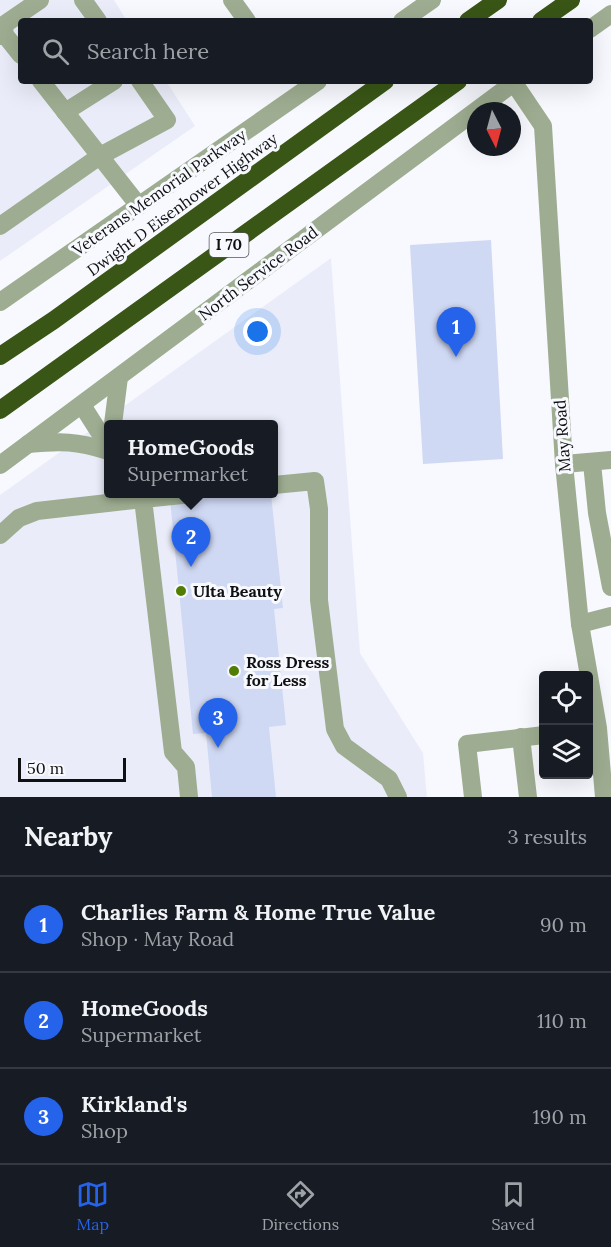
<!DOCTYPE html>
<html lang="en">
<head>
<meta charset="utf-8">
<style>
  body { margin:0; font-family:Lora,serif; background:#242831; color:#f1f3f6 }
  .controls { position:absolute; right:18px; bottom:18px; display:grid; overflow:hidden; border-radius:6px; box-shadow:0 6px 24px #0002 }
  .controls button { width:54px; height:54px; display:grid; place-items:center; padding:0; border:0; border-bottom:2px solid #363941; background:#171b24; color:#f1f3f6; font:30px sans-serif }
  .compass { position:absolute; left:467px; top:102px; width:54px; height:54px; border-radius:50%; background:#171b24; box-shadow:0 6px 24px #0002; rotate:174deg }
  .scale { position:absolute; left:18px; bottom:15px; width:108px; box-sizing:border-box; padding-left:6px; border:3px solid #0f1011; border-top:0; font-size:16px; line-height:21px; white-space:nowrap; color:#0f1011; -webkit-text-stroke:4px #f8f9fe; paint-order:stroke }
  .you { position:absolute; left:258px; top:332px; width:21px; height:21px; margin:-15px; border:4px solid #fff; border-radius:50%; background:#1a73e8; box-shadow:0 0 0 9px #1a73e833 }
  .badge { display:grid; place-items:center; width:39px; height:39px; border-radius:50%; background:#2563eb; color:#fff; font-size:20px; font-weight:700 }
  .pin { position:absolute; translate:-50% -50px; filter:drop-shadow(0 2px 3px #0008) }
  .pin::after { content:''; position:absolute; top:32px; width:21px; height:18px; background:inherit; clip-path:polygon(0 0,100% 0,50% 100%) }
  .popup { position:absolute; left:104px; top:420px; width:174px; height:78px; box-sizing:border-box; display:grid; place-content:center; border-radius:6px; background:#171b24; filter:drop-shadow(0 2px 4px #0005); font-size:20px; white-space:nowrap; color:#9ea1a6 }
  .popup b { font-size:22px; color:#f1f3f6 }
  .popup::after { content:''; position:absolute; left:50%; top:100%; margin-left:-12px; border:12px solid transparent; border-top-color:#171b24 }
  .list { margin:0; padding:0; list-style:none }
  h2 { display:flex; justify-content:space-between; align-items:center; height:78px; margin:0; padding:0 24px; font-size:26px }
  h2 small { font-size:20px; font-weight:400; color:#9ea1a6 }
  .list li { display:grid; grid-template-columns:39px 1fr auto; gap:18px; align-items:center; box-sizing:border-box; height:96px; padding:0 24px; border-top:2px solid #363941 }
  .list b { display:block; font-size:22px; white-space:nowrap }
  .list p { margin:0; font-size:20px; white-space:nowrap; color:#9ea1a6 }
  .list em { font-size:20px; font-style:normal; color:#9ea1a6 }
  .icon { flex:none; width:33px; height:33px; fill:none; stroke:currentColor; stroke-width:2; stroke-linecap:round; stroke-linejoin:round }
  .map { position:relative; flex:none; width:611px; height:797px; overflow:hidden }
  .search { position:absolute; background:#171b24; box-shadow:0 6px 24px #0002; left:18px; right:18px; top:18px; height:66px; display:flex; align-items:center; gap:15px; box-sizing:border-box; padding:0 21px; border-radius:6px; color:#9ea1a6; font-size:22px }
  .sheet { height:366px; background:#171b24 }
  nav { display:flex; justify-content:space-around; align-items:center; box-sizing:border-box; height:84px; border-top:2px solid #363941; background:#171b24; font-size:16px; color:#9ea1a6 }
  nav a { display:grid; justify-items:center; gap:3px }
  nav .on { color:#2563eb }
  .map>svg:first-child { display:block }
</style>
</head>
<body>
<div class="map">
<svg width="611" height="797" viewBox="0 0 611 797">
  <rect width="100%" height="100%" fill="#f8f9fe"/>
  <g fill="#eaedf9" fill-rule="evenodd">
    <path d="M0,0H114L127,21H21V81H166L195,126L0,261Z"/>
    <path d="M331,258L360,653L423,753L427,797H0V495ZM108,424H274V494H108Z"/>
  </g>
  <g fill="#d0d9f4">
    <path d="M491,240L503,459L423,464L410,245Z"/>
    <path d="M223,494H271L283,608L274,609L286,725L269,727L276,797H212L206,733L193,734L170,499Z"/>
  </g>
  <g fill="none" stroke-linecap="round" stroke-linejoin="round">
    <g stroke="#9ead91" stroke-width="18">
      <path d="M83,0L98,21"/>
      <path d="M232,0L247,21"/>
      <path d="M402,21L432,0"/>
      <path d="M590,29L611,14"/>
      <path d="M4,34L5,24L40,0"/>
      <path d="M0,36L4,34L21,55"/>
      <path d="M41,81L139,206"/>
      <path d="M514,83L543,126L564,464L580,624L598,728L604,797"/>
      <path d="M65,112L114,81"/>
      <path d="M0,226L100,156L167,120L140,81"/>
      <path d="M0,302L318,81"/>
      <path d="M82,405L108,446"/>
      <path d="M113,424L119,377"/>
      <path d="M28,444C62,441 76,441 108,451"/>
      <path d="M592,463L597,513L611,587"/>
      <path d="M564,464L611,460"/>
      <path d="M0,465L516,81"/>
      <path d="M274,485L315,481L319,509V600L335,729L344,746L389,779L398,797"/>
      <path d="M0,535L19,518L37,511L143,499L139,494"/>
      <path d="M580,624L611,616"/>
      <path d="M521,737L528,797"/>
      <path d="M189,797L186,767L173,752L143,499L192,494"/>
      <path d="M473,797L467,744L544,735"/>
    </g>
    <g stroke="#395616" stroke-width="18">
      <path d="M468,21L498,0"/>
      <path d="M541,21L571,0"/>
      <path d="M0,356L54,320L385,81"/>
      <path d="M0,410L458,81"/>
    </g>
  </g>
  <g fill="#507d04" stroke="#f8f9fe" stroke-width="2">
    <circle cx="181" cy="591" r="6"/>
    <circle cx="234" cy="671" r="6"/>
  </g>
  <g text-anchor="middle" stroke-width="6" stroke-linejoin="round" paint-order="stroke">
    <rect fill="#f8f9fe" stroke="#555658" stroke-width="1.5" x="209.5" y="233" width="39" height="24" rx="4.5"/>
    <g font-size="15" font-weight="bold" fill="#0f1011">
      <text x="229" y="250">I 70</text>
    </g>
    <g font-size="16" fill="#0f1011" stroke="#f8f9fe">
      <text transform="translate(159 192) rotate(-35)" y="6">Veterans Memorial Parkway</text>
      <text transform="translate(182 204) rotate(-36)" y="6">Dwight D Eisenhower Highway</text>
      <text transform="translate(258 273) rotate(-37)" y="6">North Service Road</text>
      <text transform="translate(562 436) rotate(-94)" y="6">May Road</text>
    </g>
    <g font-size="16" font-weight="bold" fill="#0f1011" stroke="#f8f9fe" text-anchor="start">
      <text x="193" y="597">Ulta Beauty</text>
      <text x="246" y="668">Ross Dress<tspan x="246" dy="18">for Less</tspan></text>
    </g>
  </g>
</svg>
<div class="controls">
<button><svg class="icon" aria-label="locate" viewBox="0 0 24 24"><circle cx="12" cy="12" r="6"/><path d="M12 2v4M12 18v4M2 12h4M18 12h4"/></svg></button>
<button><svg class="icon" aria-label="layers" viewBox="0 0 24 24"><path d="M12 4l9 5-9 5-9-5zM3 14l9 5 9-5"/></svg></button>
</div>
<svg class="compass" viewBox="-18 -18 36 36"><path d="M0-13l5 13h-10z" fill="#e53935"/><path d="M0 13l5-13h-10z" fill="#9ea1a6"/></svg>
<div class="scale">50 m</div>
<div class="you"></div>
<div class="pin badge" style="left:456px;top:357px">1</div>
<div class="pin badge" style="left:191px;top:567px">2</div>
<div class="popup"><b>HomeGoods</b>Supermarket</div>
<div class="pin badge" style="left:218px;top:748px">3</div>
<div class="search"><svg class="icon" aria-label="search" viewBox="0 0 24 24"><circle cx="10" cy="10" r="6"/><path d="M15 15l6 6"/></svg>Search here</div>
</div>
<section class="sheet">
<h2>Nearby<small>3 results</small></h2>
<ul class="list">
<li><span class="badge">1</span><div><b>Charlies Farm &amp; Home True Value</b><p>Shop · May Road</p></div><em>90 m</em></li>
<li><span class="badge">2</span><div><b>HomeGoods</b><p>Supermarket</p></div><em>110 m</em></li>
<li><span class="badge">3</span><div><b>Kirkland's</b><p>Shop</p></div><em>190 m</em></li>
</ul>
</section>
<nav>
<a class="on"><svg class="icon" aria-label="map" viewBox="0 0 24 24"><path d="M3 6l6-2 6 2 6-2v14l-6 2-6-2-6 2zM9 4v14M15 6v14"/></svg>Map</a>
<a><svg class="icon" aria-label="directions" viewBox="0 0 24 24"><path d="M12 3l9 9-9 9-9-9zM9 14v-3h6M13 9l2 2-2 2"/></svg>Directions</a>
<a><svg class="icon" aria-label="saved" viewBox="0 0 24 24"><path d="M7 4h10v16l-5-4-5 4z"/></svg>Saved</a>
</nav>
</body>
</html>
